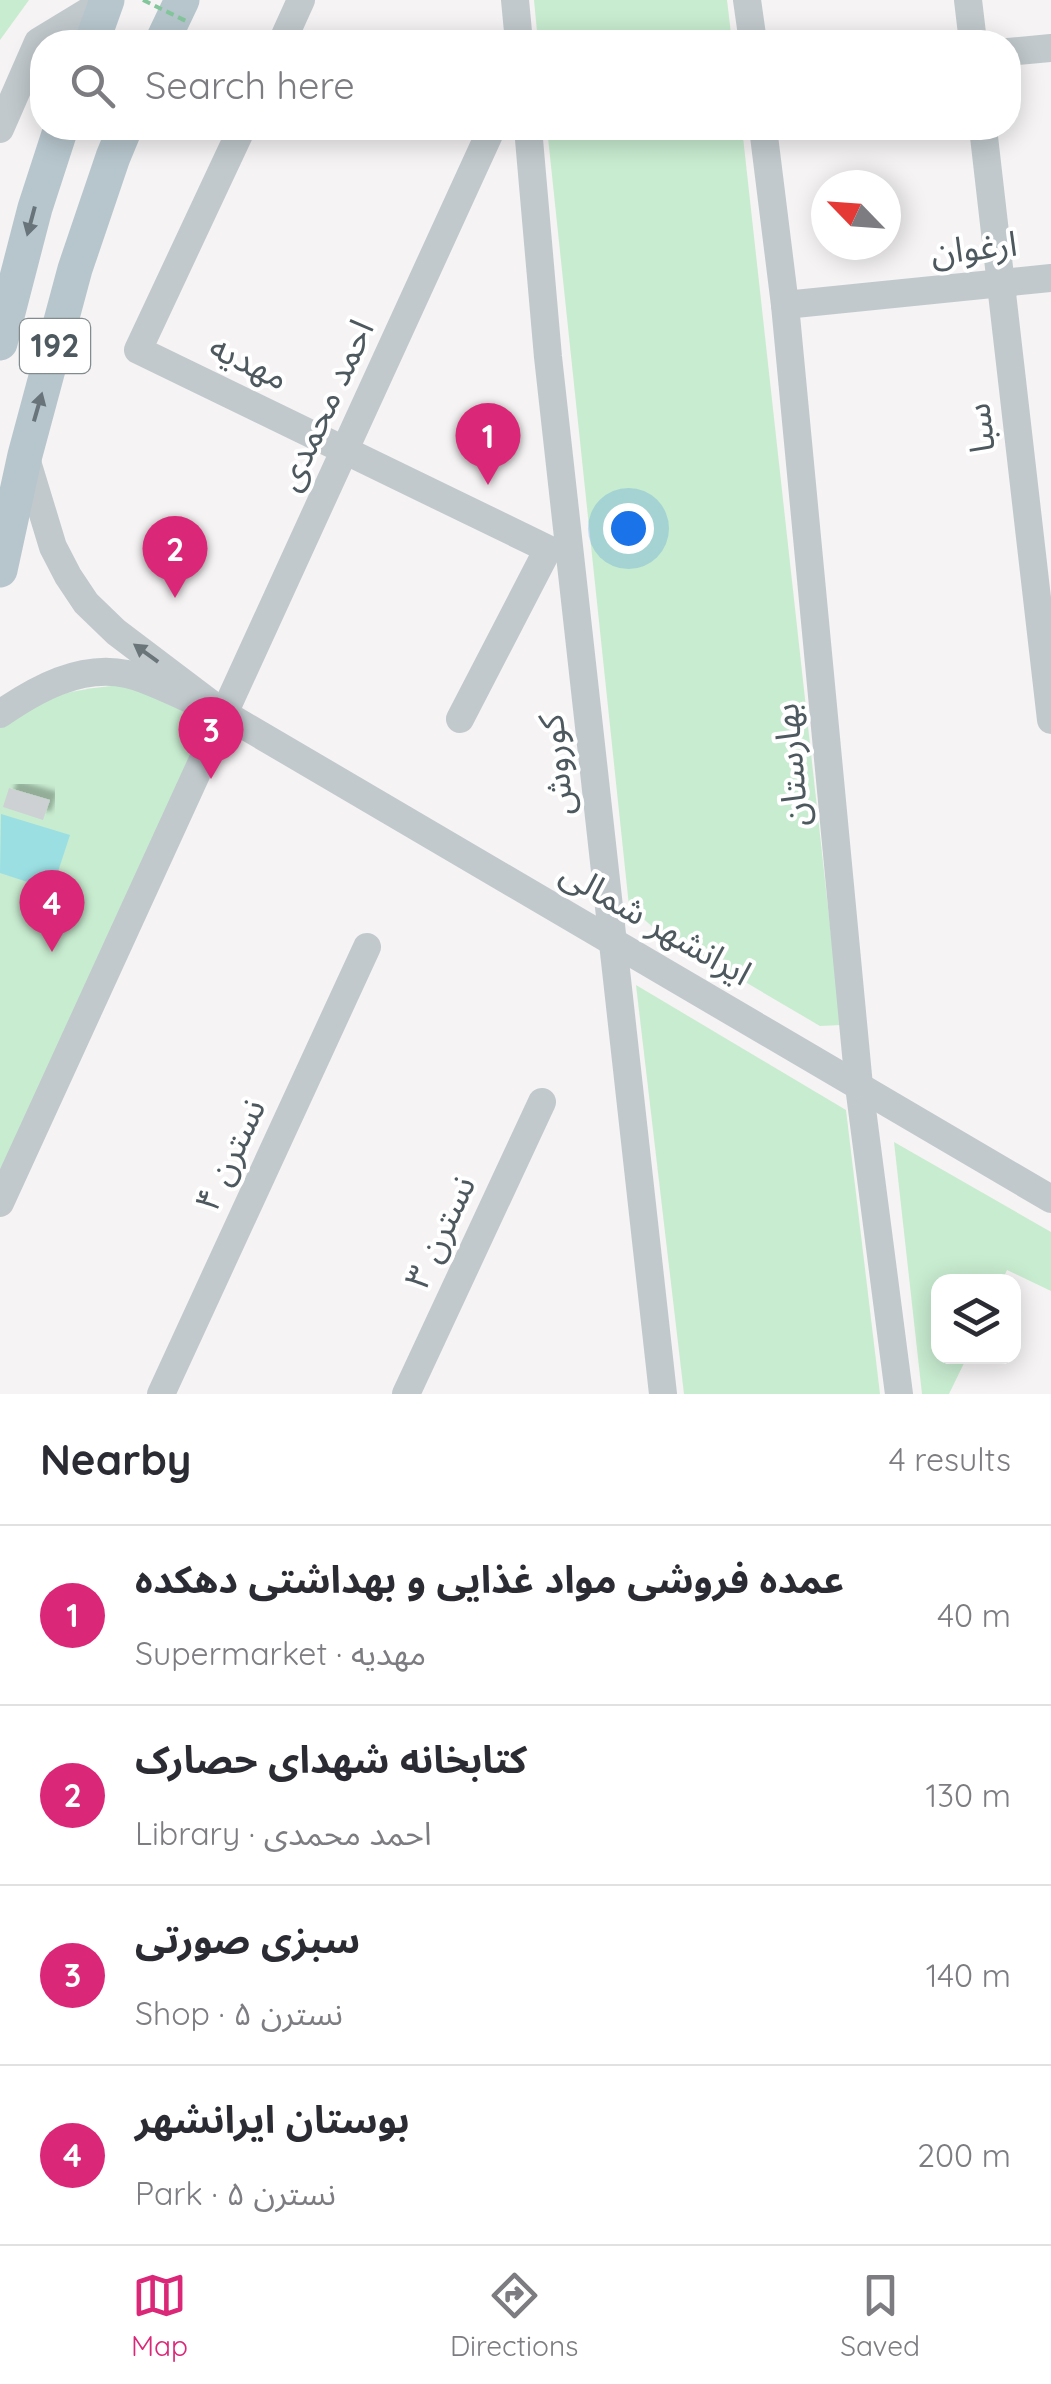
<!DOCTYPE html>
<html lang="en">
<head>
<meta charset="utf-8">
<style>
  body { margin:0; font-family:Quicksand,"Noto Sans Arabic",sans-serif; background:#f7f7f7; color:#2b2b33 }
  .controls { position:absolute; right:30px; bottom:30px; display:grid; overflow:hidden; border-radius:20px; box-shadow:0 5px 25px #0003 }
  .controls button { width:90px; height:90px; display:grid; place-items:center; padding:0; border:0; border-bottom:2px solid #e1e1e2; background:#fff; color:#2b2b33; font:50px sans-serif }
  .compass { position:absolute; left:811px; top:170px; width:90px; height:90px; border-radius:50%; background:#fff; box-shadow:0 5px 25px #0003; rotate:295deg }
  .you { position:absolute; left:628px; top:528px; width:35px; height:35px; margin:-25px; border:8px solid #fff; border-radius:50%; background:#1a73e8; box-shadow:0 0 0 15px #1a73e833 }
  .badge { display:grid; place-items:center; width:65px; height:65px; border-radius:50%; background:#db2777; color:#fff; font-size:32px; font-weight:700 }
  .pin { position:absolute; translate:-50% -82px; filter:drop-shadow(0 2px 5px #0008) }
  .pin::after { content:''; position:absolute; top:52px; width:35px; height:30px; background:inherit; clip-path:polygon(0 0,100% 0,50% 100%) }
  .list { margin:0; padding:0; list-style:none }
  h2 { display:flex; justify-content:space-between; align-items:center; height:130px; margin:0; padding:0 40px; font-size:42px }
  h2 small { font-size:32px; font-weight:400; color:#7c7c81 }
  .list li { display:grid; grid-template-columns:65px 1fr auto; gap:30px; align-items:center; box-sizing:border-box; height:180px; padding:0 40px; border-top:2px solid #e1e1e2 }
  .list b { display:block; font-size:38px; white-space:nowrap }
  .list p { margin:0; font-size:32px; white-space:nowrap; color:#7c7c81 }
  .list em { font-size:32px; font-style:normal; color:#7c7c81 }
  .icon { flex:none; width:55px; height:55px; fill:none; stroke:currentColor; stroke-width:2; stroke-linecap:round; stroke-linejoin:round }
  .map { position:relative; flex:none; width:1051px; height:1394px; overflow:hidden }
  .search { position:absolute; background:#fff; box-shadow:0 5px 25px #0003; left:30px; right:30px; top:30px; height:110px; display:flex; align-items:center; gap:25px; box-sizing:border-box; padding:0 35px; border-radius:40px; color:#7c7c81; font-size:38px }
  .sheet { height:850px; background:#fff }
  nav { display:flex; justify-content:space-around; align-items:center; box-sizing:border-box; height:140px; border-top:2px solid #e1e1e2; background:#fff; font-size:28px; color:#7c7c81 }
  nav a { display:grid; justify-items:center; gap:5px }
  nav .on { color:#db2777 }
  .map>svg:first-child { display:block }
</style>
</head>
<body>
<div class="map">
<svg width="1051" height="1394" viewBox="0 0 1051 1394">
  <defs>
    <filter id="shadow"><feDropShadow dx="8" dy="-8" stdDeviation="2.5" flood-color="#0004"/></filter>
  </defs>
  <rect width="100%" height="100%" fill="#f5f3f3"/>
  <g fill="#c8ecd0">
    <path d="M0,0H29L0,40Z"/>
    <path d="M534,0H727L732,42H538Z"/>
    <path d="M547,128H742L841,1025L820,1026L655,929L629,906Z"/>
    <path d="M126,685L210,723L0,1177V728C34,695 80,688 126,685Z"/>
    <path d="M636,985L846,1110L880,1394H684Z"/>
    <path d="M894,1142L1051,1232V1291L1007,1270L1002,1281L938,1282V1356L967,1357L949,1394H922Z"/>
  </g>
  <path fill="#9bdfe3" d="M1,814L70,835L52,890L0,873Z"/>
  <path fill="#ced1d4" filter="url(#shadow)" d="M9,788L50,800L43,820L3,807Z"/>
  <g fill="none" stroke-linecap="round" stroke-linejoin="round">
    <g stroke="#c1c9cd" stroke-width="28">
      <path d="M515,0L519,42"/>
      <path d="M747,0L753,42"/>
      <path d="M968,0L973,42"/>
      <path d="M282,42L301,0"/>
      <path d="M1008,52L1051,48"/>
      <path d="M242,128L138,350L548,549L460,719"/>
      <path d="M528,128L548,357L663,1394"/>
      <path d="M763,128L785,305L859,1086L899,1394"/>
      <path d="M983,128L1051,720"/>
      <path d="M0,129L38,42L107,0"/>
      <path d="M785,305L1051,278"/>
      <path d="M25,455L53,547L68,576L86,603L116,632L223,713L1051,1199"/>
      <path d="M0,714C36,689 81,664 127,674C149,679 173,692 194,701"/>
      <path d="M0,1203C163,844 330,487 492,128"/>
      <path d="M161,1394L367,947"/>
      <path d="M406,1394L542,1102"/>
    </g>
    <g stroke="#b7c6cd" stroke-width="35">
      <path d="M92,42L107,0"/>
      <path d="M162,42L182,0"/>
      <path d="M0,343L35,208L61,128"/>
      <path d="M0,570L25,455L75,269L113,157L125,128"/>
    </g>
    <path stroke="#84c69b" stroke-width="4" stroke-dasharray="8 5" stroke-linecap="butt" d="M143,0L186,21"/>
  </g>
  <defs><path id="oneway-solid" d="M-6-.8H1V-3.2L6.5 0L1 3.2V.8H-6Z" transform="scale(2.5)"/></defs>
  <g fill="#68747a">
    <use href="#oneway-solid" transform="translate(31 221) rotate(105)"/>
    <use href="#oneway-solid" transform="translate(38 407) rotate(-74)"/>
  </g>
  <use fill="#6a757a" href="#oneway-solid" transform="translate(146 653) rotate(-144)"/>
  <g text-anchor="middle" stroke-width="8" stroke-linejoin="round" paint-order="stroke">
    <rect fill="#fff" stroke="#828b8e" stroke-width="2.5" x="20" y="319" width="70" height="54" rx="8"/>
    <g font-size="32" font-weight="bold" fill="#4d595e">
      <text x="55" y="357">192</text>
    </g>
    <g font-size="35" fill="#4d595e" stroke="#fff">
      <text transform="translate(974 248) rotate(-6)" y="12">ارغوان</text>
      <text transform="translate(249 362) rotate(26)" y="12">مهدیه</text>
      <text transform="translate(325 405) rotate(-65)" y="12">احمد محمدی</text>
      <text transform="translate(980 428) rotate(-97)" y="12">سبا</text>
      <text transform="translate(556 765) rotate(-96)" y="12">کوروش</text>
      <text transform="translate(791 765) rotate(-95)" y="12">بهارستان</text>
      <text transform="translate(656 923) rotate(30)" y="12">ایرانشهر شمالی</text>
      <text transform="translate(230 1155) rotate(-65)" y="12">نسترن ۴</text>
      <text transform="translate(440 1232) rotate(-65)" y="12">نسترن ۳</text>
    </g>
  </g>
</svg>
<div class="controls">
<button><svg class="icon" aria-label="layers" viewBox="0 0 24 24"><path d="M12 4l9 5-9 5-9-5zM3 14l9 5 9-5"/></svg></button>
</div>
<svg class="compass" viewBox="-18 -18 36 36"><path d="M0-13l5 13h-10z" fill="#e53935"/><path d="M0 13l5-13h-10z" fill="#7c7c81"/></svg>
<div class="you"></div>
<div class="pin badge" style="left:488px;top:485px">1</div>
<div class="pin badge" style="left:175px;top:598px">2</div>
<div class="pin badge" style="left:211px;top:779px">3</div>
<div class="pin badge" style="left:52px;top:952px">4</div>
<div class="search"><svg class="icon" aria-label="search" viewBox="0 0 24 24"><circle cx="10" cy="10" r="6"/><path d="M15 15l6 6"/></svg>Search here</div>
</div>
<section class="sheet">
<h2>Nearby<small>4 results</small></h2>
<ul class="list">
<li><span class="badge">1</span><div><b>عمده فروشی مواد غذایی و بهداشتی دهکده</b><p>Supermarket · مهدیه</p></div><em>40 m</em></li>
<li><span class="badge">2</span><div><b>کتابخانه شهدای حصارک</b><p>Library · احمد محمدی</p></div><em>130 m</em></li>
<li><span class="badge">3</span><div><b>سبزی صورتی</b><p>Shop · نسترن ۵</p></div><em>140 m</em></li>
<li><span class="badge">4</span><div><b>بوستان ایرانشهر</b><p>Park · نسترن ۵</p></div><em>200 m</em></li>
</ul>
</section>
<nav>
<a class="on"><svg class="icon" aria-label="map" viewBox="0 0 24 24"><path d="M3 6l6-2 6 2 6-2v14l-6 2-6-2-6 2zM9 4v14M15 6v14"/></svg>Map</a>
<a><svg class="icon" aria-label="directions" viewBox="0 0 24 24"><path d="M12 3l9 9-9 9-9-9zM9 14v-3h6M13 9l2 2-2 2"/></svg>Directions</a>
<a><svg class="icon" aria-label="saved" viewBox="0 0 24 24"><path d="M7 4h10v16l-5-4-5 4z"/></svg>Saved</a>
</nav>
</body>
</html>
